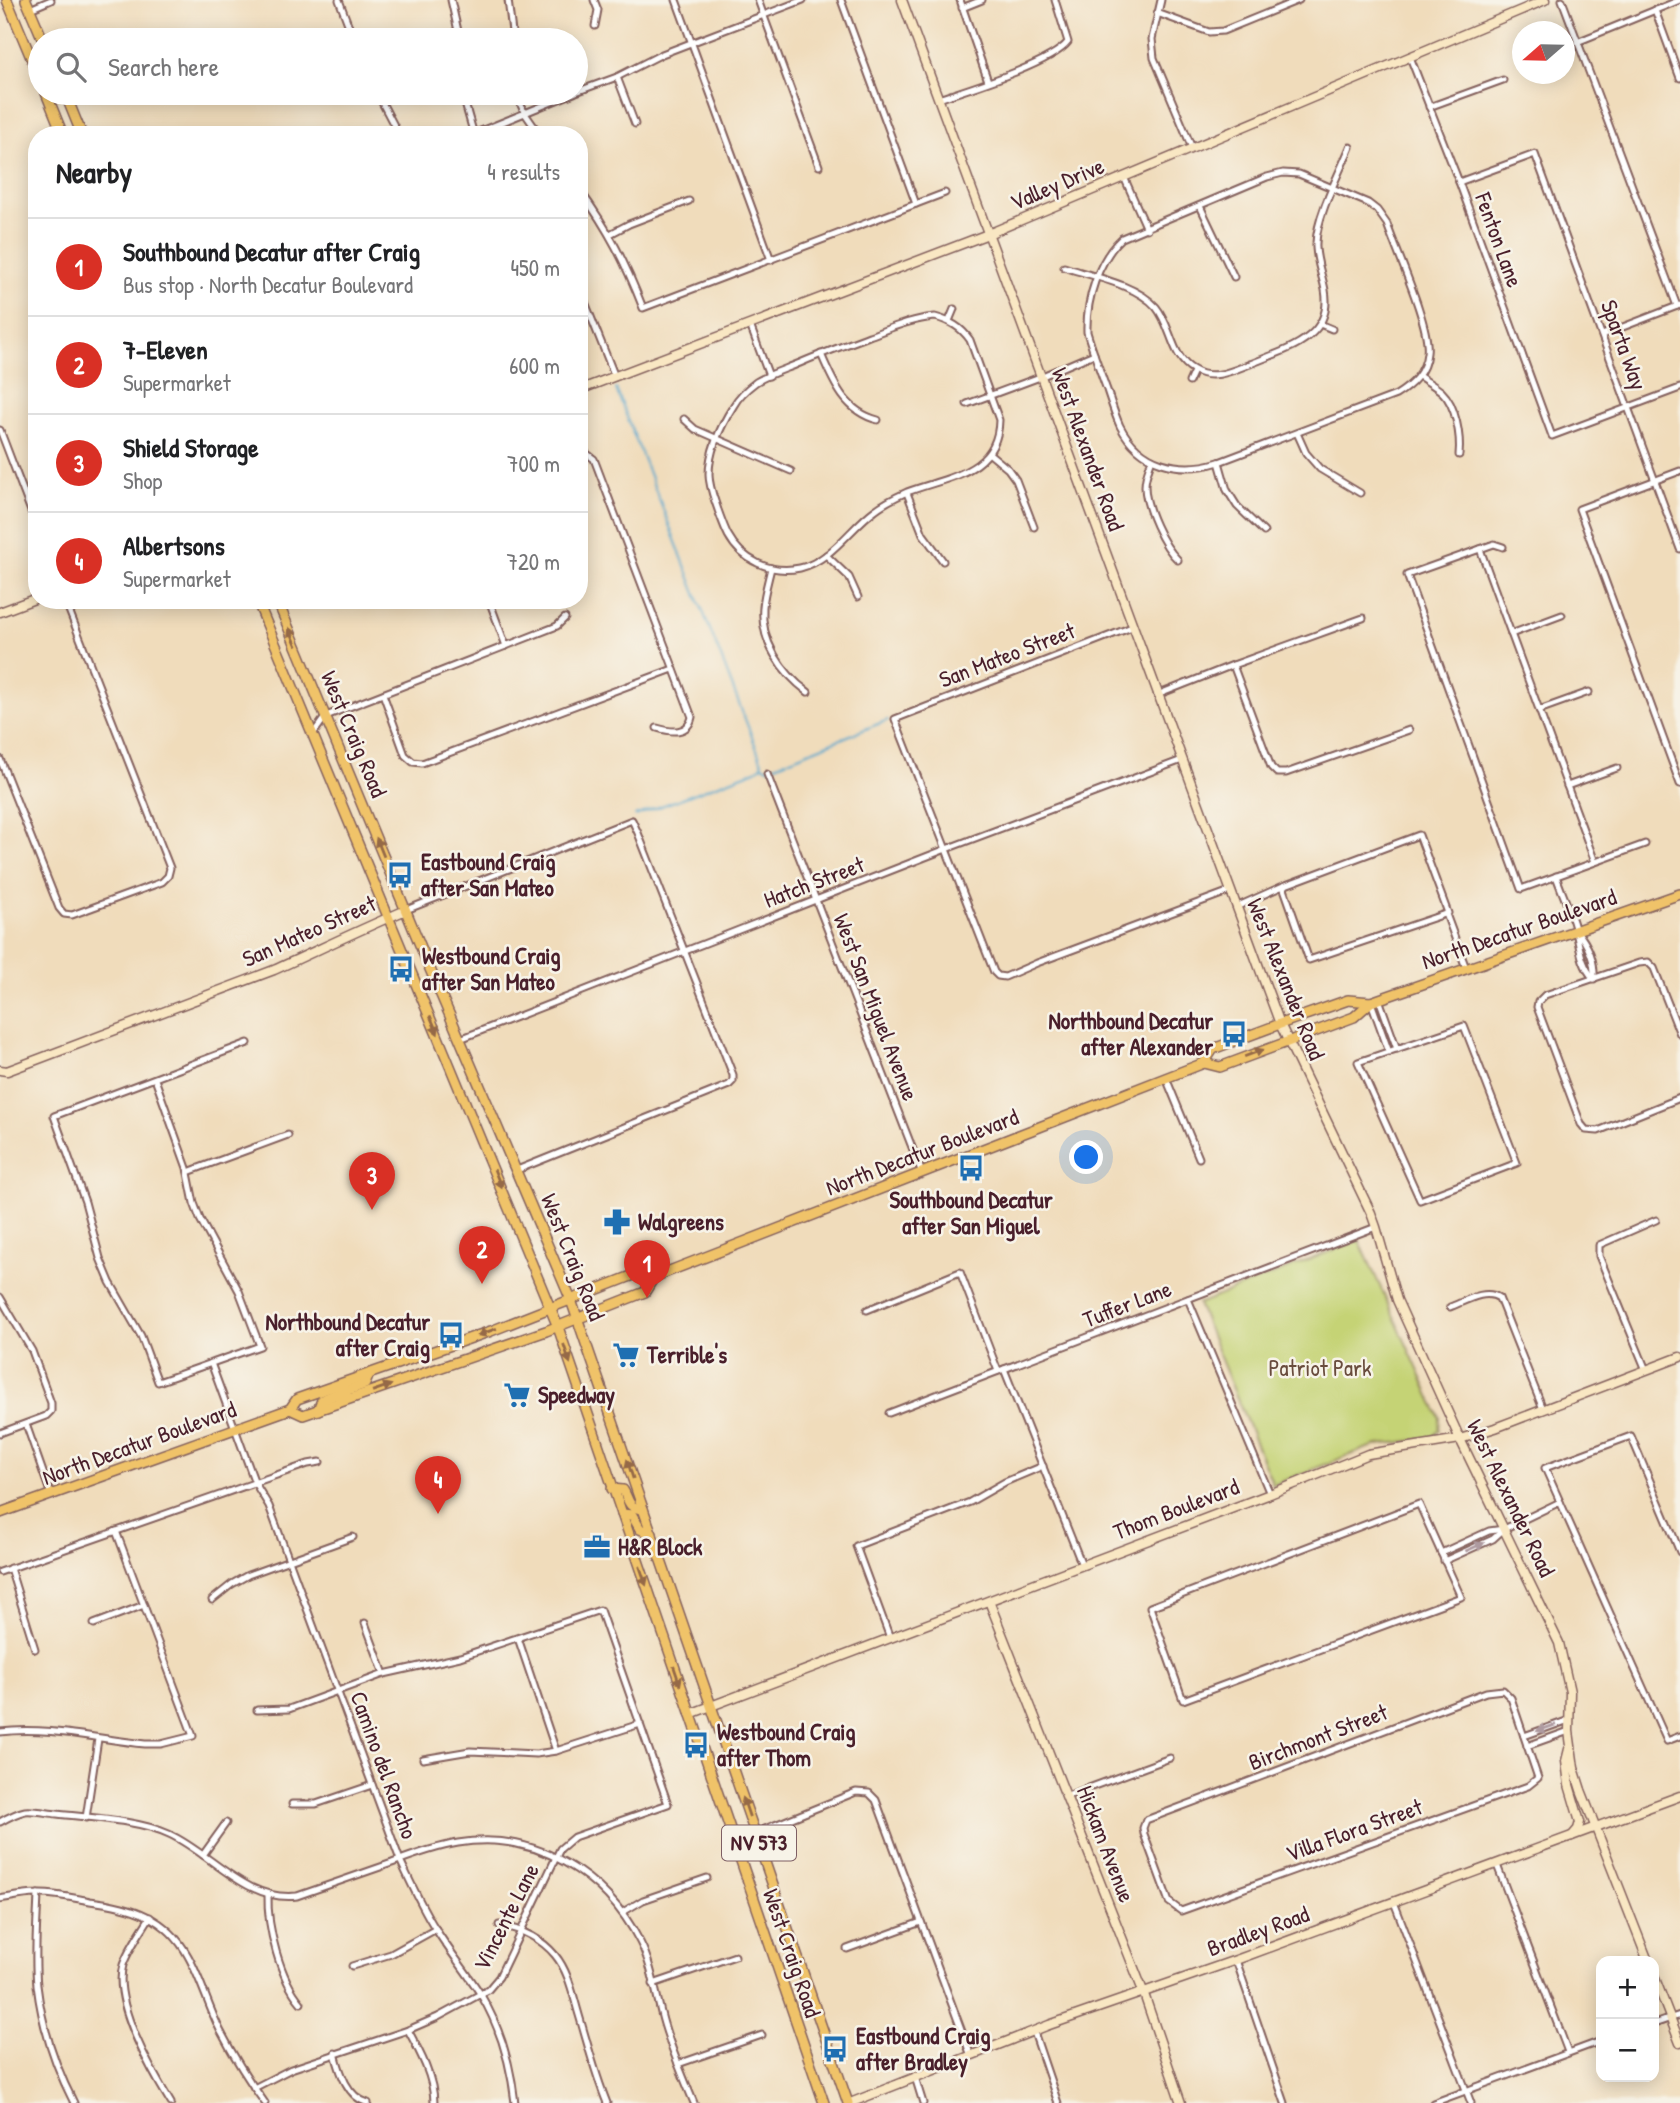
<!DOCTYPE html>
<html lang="en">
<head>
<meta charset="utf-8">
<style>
  body { margin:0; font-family:"Patrick Hand",sans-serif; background:#f6f6f6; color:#202124 }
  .controls { position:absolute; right:21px; bottom:21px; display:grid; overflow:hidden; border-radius:14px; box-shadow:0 4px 18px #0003 }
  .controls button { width:63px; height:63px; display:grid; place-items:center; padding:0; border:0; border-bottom:2px solid #e0e0e0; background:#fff; color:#202124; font:35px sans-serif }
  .compass { position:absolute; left:1512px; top:21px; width:63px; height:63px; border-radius:50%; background:#fff; box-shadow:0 4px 18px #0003; rotate:250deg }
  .you { position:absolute; left:1087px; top:1158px; width:24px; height:24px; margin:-18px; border:5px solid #fff; border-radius:50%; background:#1a73e8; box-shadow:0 0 0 10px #1a73e833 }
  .badge { display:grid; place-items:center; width:46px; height:46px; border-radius:50%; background:#d93025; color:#fff; font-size:23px; font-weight:700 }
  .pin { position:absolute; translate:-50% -58px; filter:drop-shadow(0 2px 4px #0008) }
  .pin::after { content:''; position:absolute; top:37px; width:24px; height:21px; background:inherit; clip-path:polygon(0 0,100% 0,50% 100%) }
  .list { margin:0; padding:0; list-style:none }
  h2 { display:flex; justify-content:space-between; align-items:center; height:91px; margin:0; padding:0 28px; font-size:30px }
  h2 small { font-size:23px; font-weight:400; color:#757577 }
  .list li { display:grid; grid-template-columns:46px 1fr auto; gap:21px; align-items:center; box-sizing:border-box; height:98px; padding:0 28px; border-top:2px solid #e0e0e0 }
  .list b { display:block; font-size:26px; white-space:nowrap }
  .list p { margin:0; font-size:23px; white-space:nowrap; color:#757577 }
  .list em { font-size:23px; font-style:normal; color:#757577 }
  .icon { flex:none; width:38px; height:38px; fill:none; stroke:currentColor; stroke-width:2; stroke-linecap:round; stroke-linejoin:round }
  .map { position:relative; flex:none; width:1680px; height:2103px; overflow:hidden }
  .search { position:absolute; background:#fff; box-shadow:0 4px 18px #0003; left:28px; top:28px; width:560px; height:77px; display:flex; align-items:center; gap:18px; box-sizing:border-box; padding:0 24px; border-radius:38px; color:#757577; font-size:26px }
  .panel { position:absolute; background:#fff; box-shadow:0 4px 18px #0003; left:28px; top:126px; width:560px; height:483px; border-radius:28px }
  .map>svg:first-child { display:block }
</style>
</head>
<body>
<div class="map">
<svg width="1680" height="2103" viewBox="0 0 1680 2103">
  <rect width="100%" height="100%" fill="#f7f3e8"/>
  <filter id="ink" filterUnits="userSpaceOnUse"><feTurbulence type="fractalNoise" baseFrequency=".0143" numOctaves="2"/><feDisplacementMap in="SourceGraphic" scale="14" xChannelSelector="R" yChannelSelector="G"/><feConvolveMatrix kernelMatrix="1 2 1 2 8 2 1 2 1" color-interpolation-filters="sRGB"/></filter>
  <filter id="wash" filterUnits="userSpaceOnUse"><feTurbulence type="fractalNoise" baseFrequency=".00686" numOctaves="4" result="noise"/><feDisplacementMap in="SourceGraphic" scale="28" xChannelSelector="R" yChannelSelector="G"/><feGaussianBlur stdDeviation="1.57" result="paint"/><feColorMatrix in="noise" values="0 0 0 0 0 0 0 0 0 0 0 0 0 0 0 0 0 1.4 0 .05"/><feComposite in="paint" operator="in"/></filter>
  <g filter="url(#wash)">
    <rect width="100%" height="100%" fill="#f0dcbb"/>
    <path fill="#c5d374" stroke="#887950" stroke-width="2" d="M1359,1240L1440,1418L1439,1430L1432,1438L1378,1445L1365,1449L1273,1485L1198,1304Z"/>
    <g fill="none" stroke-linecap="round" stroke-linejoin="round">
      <g stroke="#51a6cd" stroke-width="2">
        <path d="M616,389L763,765"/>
        <path d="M635,816L756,770L763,765L768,768L888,720"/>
      </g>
    </g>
  </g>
  <g filter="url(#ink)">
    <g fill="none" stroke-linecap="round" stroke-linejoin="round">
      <g stroke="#84615d" stroke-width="9">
        <g id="street">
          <path d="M339,0L354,40"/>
          <path d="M451,0L460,40"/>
          <path d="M508,0L513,40"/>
          <path d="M594,0L598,10L595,26"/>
          <path d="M676,0L771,260"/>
          <path d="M758,0L819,166"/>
          <path d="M841,0L916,204"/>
          <path d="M960,0L988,81"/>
          <path d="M1161,0L1152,39L1154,58L1192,148"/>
          <path d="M1562,0L1677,306"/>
          <path d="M962,8L982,0"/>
          <path d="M30,9L51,0"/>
          <path d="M1655,10L1680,78"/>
          <path d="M1157,13L1209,32L1223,31L1299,0"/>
          <path d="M1577,42L1680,0"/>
          <path d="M1410,57L1459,182L1552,436L1680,388"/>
          <path d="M617,77L635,124"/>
          <path d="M576,92L617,77L662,54L803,0"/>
          <path d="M377,93L399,135"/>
          <path d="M462,93L474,135"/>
          <path d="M516,93L524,112L540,135"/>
          <path d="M938,99C968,89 1051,64 1068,42L1055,0"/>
          <path d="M1429,107L1503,80"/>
          <path d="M471,135L574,93"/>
          <path d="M1283,173L1299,174L1368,203L1377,210L1387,224C1397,253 1431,327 1427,353C1425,373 1412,385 1396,395L1219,462C1180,474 1140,465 1120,426C1115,415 1111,402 1107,390C1100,371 1093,352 1087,332C1086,300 1098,260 1122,238L1267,177Z"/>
          <path d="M1124,177L1147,229"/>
          <path d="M1459,182L1535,154L1680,549"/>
          <path d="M579,189C609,230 625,262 643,308L945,193"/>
          <path d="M1200,206L1234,277"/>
          <path d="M610,234L629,224L689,201"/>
          <path d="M1064,267C1092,276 1137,285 1156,307C1172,326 1171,358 1194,370C1212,381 1232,371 1250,364C1284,350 1334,339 1325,290C1322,274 1315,258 1316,243C1317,215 1339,174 1350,147"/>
          <path d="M579,287L615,377"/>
          <path d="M935,317C950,321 961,327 970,340L999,420C998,473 947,477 907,492C896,497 885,502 875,510C850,528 831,561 800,568C771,574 742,561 728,535C724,527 721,518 718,510C714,498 709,487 709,474C709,451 722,424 734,405C739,396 748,388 756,382C769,374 786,369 800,363C823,353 846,345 869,336C891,328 912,319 935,317Z"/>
          <path d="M949,321L954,309"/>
          <path d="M1320,324L1332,329"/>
          <path d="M750,325L769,376"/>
          <path d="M1602,335L1680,305"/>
          <path d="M821,354C833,382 845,412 878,420"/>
          <path d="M1419,376C1426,381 1435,386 1442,392C1456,405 1461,437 1459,455"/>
          <path d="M1189,382L1194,371"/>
          <path d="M967,404L1040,377L1094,354"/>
          <path d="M684,419L695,429L791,471"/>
          <path d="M0,430L37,527"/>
          <path d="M1297,433L1306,453L1320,469L1360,493"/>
          <path d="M579,452L586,453L594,459L692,717C688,735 671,732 657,728"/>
          <path d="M990,454L1008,469L1016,480L1034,527"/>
          <path d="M1152,459C1149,468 1145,476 1145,486C1145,507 1163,546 1178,560"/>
          <path d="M1219,462L1227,490L1237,506L1264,532"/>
          <path d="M1680,471L1579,509L1680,784"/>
          <path d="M907,493L923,534L943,561"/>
          <path d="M1503,547L1494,544L1407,575L1521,889L1645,844"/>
          <path d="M1480,549L1595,862"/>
          <path d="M826,555L849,577L858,597"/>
          <path d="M771,568C768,581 764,594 763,607C760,641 782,673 808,692"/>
          <path d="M489,600L506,646"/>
          <path d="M1132,627L895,719L994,972L998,976L1005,977L1037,963L1230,891"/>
          <path d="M1511,634L1562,615"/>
          <path d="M1233,665L1271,767L1277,773H1286L1409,730"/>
          <path d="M383,694L405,755L413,762L422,763L673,669"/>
          <path d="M1157,695L1233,665L1363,618"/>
          <path d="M1539,710L1589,692"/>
          <path d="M313,734L326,716L557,626L565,618"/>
          <path d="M0,759L59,908L64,914L72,915L162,882L168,876L170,868L65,600"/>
          <path d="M767,774L922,1173"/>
          <path d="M1567,786L1617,768"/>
          <path d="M1556,876C1562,893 1570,910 1575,928C1580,946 1580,964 1594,979"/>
          <path d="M1236,907L1283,886L1419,835L1448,913L1309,960L1283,886"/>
          <path d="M406,910L632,820L638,833L733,1075V1081L729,1085L517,1170"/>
          <path d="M1446,914L1466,968"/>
          <path d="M1576,930C1587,943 1595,960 1594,978"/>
          <path d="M1379,999L1397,1049"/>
          <path d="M1371,1002L1389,1052"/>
          <path d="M1464,1026L1517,1163L1420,1200L1358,1062Z"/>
          <path d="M1680,1034L1654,968L1648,962L1639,963L1545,995L1538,1002L1537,1007L1581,1124L1586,1130L1598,1131L1680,1098"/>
          <path d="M460,1039L946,849L1182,760"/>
          <path d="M1166,1078L1199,1158"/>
          <path d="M155,1079L187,1168L194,1203L200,1219L239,1291L260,1346L158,1382L141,1336L110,1282L100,1258L85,1202L54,1116L248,1043"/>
          <path d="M188,1172L288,1135"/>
          <path d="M0,1297L32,1351L51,1403V1411L46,1416L0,1433"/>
          <path d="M1188,1299L1270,1494"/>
          <path d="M1450,1307C1464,1302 1485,1288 1499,1298L1543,1409"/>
          <path d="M867,1310L960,1272L998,1371"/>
          <path d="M211,1363L255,1483L269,1506L400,1860C411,1883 421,1906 435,1928C449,1951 467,1972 481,1995C500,2027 511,2066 515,2103"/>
          <path d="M1004,1369L1082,1565"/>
          <path d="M1646,1370L1599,1256V1245L1656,1220"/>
          <path d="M889,1413L1376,1227"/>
          <path d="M26,1424L51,1495"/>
          <path d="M1419,1504L1461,1597L1183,1700L1150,1607Z"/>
          <path d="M1680,1552L1631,1436L1545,1468L1667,1741L1680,1736"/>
          <path d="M1441,1553L1489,1531L1504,1529"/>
          <path d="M1444,1561L1493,1539L1504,1529L1560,1502"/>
          <path d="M10,1568L35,1649"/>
          <path d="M0,1572L308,1464L320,1462"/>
          <path d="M212,1600L232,1584L248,1575L353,1537"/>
          <path d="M365,1623L384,1674"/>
          <path d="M94,1624L144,1605"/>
          <path d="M518,1638L556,1751"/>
          <path d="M890,1638L856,1546L970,1502L1005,1482L1043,1466"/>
          <path d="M1503,1690L1511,1698L1538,1778L1528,1786L1181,1911L1169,1902L1144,1834L1143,1828L1146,1820L1486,1692Z"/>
          <path d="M0,1732C48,1726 97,1739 145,1744H161L193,1736L116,1531"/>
          <path d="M1524,1736L1569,1720"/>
          <path d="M1527,1746L1569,1731"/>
          <path d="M423,1759L470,1751L536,1754L556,1751L640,1724"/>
          <path d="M1067,1796L1170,1758"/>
          <path d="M292,1804H316L372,1785"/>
          <path d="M86,1818L98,1739"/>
          <path d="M0,1822C7,1818 16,1813 25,1811C34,1810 47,1813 57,1814C90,1818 139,1820 169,1834C211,1853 246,1902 297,1896C328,1885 360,1874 392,1863C413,1855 435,1847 458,1843C535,1830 606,1875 640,1942C653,1967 656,1997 664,2024C672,2051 683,2077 694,2103"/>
          <path d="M755,1833L856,1792L869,1793L876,1800L971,2056"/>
          <path d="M203,1855L226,1823"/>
          <path d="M1497,1865L1568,2052"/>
          <path d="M38,1894C37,1924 34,1955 37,1985C42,2027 55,2066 74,2103"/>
          <path d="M268,1895C267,1927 280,1979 301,2003"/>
          <path d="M0,1899C12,1897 25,1894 37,1894C54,1893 73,1898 90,1901C131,1906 167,1917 188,1956C201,1979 208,2006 220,2030C233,2055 248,2080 265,2103"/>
          <path d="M1394,1902L1471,2103"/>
          <path d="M623,1912L643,1900L707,1878"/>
          <path d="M150,1917C141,1932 129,1948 123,1965C112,2002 152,2072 171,2103"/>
          <path d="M499,1925C521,1929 540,1937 555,1955C569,1972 573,1995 579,2015C588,2045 595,2074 607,2103"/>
          <path d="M847,1949L921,1922"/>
          <path d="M1236,1960L1285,2103"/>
          <path d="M352,1966L391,1954L436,1929"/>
          <path d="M653,1984L735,1956"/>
          <path d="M1654,2024L1680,2015"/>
          <path d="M408,2030C420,2052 434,2078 434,2103"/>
          <path d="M1034,2032L1058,2103"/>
          <path d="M335,2053C340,2072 347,2097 368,2103"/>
          <path d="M678,2064L762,2035"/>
          <path d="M915,2077L923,2103"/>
          <path d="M254,2088L291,2069L408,2030L438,2017L488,1990L499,1977L560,1849L574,1837L668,1804L600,1610L460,1657L384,1674L289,1709L257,1710"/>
          <path d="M1433,2103L1601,2041"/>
        </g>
      </g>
      <g stroke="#84615d" stroke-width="11">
        <g id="secondary">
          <path d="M902,0L1280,1024L1371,1213L1376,1227L1397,1300L1460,1439L1559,1643L1570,1692L1569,1731L1574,1768L1581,1790L1648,1961"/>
          <path d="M579,390L988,234L1545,0"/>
          <path d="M0,612L37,598"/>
          <path d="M0,1070L7,1071L274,970C318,950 361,929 406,910"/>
          <path d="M989,1601L1143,1991L1181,2103"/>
          <path d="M690,1714L1270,1494L1368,1454L1460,1439L1495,1428L1680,1357"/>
          <path d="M1569,1749L1566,1761L1569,1785L1580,1822L1578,1829L1572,1836"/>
          <path d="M1654,1976L1680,2043"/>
          <path d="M850,2103L1049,2025L1236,1960L1680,1796"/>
        </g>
      </g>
      <g stroke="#84615d" stroke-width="12">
        <g id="primary">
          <path d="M7,0L40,79"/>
          <path d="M26,0L43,40"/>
          <path d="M46,93L63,135"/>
          <path d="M65,93L82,135"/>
          <path d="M257,600L558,1327L824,2103"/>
          <path d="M277,600L430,969L571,1300L848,2103"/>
          <path d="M1204,1063L1220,1067L1354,1017L1371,1002"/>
          <path d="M338,1403L348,1390L365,1384L369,1374"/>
          <path d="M290,1409L303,1415L546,1331L645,1292L654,1277"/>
          <path d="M318,1410L322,1400L339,1393L344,1388"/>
          <path d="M612,1489L623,1490C630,1501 627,1508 643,1509"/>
          <path d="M0,1513L290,1409L297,1399L491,1331L639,1273L654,1277L1204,1063L1213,1049L1280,1024L1348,1000L1371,1002L1680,894"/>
          <path d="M622,1514L632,1515L640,1529L652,1534"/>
        </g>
      </g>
      <use href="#street" stroke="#fff" stroke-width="5"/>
      <use href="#secondary" stroke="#f9e7c3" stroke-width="8"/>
      <use href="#primary" stroke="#f0c369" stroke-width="9"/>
    </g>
    <defs><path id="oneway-solid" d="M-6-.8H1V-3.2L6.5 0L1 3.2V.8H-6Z" transform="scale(1.75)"/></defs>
    <g fill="#956947">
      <use href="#oneway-solid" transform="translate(293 637) rotate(-113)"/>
      <use href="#oneway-solid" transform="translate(380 847) rotate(-112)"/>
      <use href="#oneway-solid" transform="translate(434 1025) rotate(67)"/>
      <use href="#oneway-solid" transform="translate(1254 1053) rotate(-21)"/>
      <use href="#oneway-solid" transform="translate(498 1179) rotate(68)"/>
      <use href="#oneway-solid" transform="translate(487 1332) rotate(160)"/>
      <use href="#oneway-solid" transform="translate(567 1354) rotate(71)"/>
      <use href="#oneway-solid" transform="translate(382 1388) rotate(-19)"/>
      <use href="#oneway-solid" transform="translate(630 1469) rotate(-108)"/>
      <use href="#oneway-solid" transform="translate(643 1576) rotate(71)"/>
      <use href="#oneway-solid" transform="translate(677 1676) rotate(71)"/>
      <use href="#oneway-solid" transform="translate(746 1807) rotate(-109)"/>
    </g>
    <g fill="#ae9aa0">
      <use href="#oneway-solid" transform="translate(1475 1547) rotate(-24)"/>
      <use href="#oneway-solid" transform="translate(1546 1728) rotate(161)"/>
    </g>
  </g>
  <defs>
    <g id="bus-bare" transform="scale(2.1)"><path d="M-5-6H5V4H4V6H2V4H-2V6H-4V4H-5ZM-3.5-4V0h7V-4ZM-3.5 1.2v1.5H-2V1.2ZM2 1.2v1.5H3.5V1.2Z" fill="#1f6fb2" stroke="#f7f3e8" stroke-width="2.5" paint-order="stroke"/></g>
    <g id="pharmacy-bare" transform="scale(2.1)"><path d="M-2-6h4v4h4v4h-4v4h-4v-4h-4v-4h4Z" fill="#1f6fb2" stroke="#f7f3e8" stroke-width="2.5" paint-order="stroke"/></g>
    <g id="supermarket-bare" transform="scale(2.1)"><path d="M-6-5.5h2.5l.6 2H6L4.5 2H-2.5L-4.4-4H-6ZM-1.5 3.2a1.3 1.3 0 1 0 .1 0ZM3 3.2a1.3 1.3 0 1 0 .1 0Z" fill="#1f6fb2" stroke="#f7f3e8" stroke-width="2.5" paint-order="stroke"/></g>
    <g id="office-bare" transform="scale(2.1)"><path d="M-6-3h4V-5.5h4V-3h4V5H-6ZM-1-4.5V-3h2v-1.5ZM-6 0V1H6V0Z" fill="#1f6fb2" stroke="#f7f3e8" stroke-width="2.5" paint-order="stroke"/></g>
  </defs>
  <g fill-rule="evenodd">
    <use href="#bus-bare" x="400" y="875"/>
    <use href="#bus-bare" x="401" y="969"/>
    <use href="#bus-bare" x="1234" y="1034"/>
    <use href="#bus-bare" x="971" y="1168"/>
    <use href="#pharmacy-bare" x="617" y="1222"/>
    <use href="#bus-bare" x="451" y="1335"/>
    <use href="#supermarket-bare" x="626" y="1355"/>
    <use href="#supermarket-bare" x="517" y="1395"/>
    <use href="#office-bare" x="597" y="1547"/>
    <use href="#bus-bare" x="696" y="1745"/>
    <use href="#bus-bare" x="835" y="2049"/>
  </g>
  <g text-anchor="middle" stroke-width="5" stroke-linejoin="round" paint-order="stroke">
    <rect fill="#f7f3e8" stroke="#7e5f64" stroke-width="2" x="722" y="1825.5" width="74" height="35" rx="5"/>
    <g font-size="21" font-weight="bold" fill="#4a1f2b">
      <text x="759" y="1850">NV 573</text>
    </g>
    <g font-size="23" fill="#4a1f2b" stroke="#f7f3e8">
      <text transform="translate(1057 184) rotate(-23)" y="8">Valley Drive</text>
      <text transform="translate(1499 240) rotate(70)" y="8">Fenton Lane</text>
      <text transform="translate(1624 345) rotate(70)" y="8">Sparta Way</text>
      <text transform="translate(1088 449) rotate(70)" y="8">West Alexander Road</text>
      <text transform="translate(1007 655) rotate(-21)" y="8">San Mateo Street</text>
      <text transform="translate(354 734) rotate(67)" y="8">West Craig Road</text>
      <text transform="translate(814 882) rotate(-21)" y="8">Hatch Street</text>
      <text transform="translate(1519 929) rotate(-19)" y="8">North Decatur Boulevard</text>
      <text transform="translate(309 931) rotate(-24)" y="8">San Mateo Street</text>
      <text transform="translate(1286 979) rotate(68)" y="8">West Alexander Road</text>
      <text transform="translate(876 1007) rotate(69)" y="8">West San Miguel Avenue</text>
      <text transform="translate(922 1152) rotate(-21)" y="8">North Decatur Boulevard</text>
      <text transform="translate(573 1257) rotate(68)" y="8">West Craig Road</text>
      <text transform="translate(1127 1304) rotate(-21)" y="8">Tuffer Lane</text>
      <text transform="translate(139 1443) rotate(-20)" y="8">North Decatur Boulevard</text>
      <text transform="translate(1511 1498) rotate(64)" y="8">West Alexander Road</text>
      <text transform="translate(1176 1509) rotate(-21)" y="8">Thom Boulevard</text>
      <text transform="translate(1318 1737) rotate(-21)" y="8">Birchmont Street</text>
      <text transform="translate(384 1765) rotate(70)" y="8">Camino del Rancho</text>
      <text transform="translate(1354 1830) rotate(-20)" y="8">Villa Flora Street</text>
      <text transform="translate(1106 1844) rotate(69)" y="8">Hickam Avenue</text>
      <text transform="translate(506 1917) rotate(-63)" y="8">Vincente Lane</text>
      <text transform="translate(1258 1931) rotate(-20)" y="8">Bradley Road</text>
      <text transform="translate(792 1953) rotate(71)" y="8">West Craig Road</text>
    </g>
    <g font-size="23" font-weight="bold" fill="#4a1f2b" stroke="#f7f3e8" text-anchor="start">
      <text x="421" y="870">Eastbound Craig<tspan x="421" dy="26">after San Mateo</tspan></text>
      <text x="422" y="964">Westbound Craig<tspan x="422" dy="26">after San Mateo</tspan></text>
      <text x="1213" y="1029" text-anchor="end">Northbound Decatur<tspan x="1213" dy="26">after Alexander</tspan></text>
      <text x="971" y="1208" text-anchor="middle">Southbound Decatur<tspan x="971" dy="26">after San Miguel</tspan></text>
      <text x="638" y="1230">Walgreens</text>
      <text x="430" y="1330" text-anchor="end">Northbound Decatur<tspan x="430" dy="26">after Craig</tspan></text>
      <text x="647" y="1363">Terrible's</text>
      <text x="538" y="1403">Speedway</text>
      <text x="618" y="1555">H&amp;R Block</text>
      <text x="717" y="1740">Westbound Craig<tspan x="717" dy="26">after Thom</tspan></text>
      <text x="856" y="2044">Eastbound Craig<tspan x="856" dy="26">after Bradley</tspan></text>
    </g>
    <g font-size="23" fill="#694c3d" stroke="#f7f3e8">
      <text x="1320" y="1376">Patriot Park</text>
    </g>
  </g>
</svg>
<div class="controls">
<button>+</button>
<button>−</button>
</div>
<svg class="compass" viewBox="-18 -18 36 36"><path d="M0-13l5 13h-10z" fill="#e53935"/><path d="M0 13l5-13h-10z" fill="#757577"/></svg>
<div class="you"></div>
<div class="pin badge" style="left:647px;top:1298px">1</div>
<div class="pin badge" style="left:482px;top:1284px">2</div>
<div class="pin badge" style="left:372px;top:1210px">3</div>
<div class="pin badge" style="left:438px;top:1514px">4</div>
<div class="search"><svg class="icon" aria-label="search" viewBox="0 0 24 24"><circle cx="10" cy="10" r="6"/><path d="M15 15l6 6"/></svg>Search here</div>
<section class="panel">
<h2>Nearby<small>4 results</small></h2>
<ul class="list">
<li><span class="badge">1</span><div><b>Southbound Decatur after Craig</b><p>Bus stop · North Decatur Boulevard</p></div><em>450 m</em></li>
<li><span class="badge">2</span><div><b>7-Eleven</b><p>Supermarket</p></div><em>600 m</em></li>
<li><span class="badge">3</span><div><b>Shield Storage</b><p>Shop</p></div><em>700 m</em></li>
<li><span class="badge">4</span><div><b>Albertsons</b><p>Supermarket</p></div><em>720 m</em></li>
</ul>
</section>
</div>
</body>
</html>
